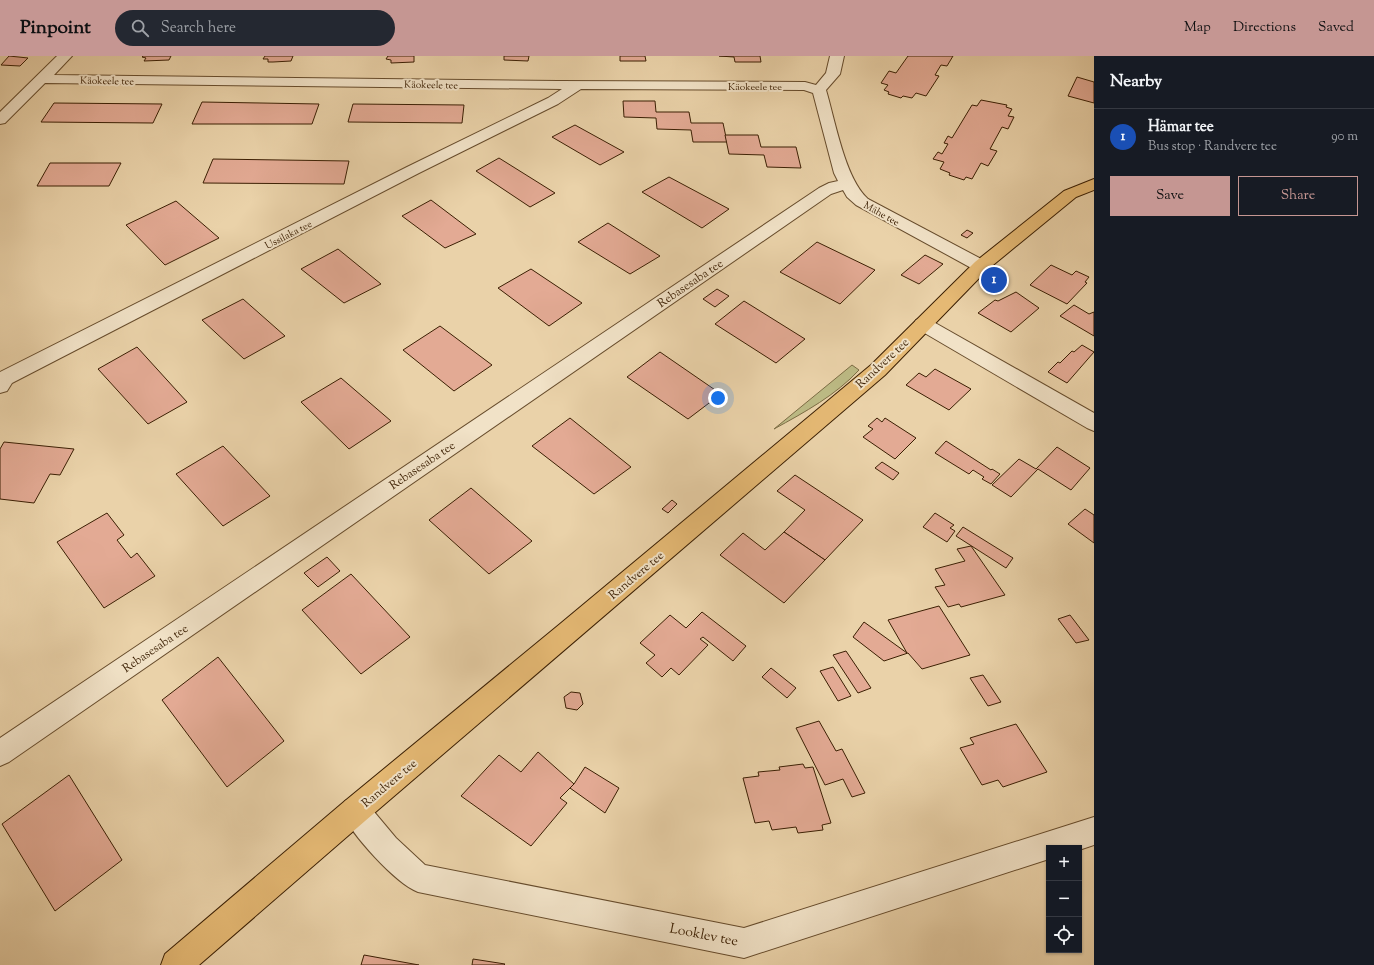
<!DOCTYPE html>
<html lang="en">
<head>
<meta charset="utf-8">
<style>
  body { margin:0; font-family:"Sorts Mill Goudy",serif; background:#242831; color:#f1f3f6 }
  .controls { position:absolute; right:12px; bottom:12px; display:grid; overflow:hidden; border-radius:0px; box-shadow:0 1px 3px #0004 }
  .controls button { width:36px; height:36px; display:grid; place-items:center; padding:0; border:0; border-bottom:1px solid #363941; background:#171b24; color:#f1f3f6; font:20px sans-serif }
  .you { position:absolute; left:718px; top:342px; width:14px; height:14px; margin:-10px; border:3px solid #fff; border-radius:50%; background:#1a73e8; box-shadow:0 0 0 6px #1a73e833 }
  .badge { display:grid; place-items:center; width:26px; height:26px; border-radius:50%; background:#c59692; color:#fff; font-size:13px; font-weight:700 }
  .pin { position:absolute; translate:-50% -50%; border:2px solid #fff; box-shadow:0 1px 4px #0006 }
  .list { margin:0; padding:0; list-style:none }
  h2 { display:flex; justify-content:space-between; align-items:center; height:52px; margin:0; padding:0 16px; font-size:17px }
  h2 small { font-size:13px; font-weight:400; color:#9ea1a6 }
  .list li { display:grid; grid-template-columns:26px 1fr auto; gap:12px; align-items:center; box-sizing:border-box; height:56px; padding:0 16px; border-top:1px solid #363941 }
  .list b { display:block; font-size:15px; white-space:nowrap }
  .list p { margin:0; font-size:13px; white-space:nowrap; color:#9ea1a6 }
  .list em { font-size:13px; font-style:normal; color:#9ea1a6 }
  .actions { display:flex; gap:8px; padding:12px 16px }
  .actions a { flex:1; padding:9px 0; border:1px solid #c59692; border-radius:0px; text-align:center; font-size:14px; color:#c59692 }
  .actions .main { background:#c59692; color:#111 }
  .icon { flex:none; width:22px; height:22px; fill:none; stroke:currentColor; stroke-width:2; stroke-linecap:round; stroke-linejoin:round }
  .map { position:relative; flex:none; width:1094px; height:909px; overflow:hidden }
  header { display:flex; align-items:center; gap:24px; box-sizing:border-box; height:56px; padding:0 20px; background:#c59692; color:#111 }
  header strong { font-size:19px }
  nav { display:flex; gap:22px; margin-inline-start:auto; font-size:14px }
  .search { width:280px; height:36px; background:#242831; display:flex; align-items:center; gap:10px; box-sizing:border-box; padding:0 14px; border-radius:22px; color:#9ea1a6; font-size:15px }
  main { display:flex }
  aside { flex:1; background:#171b24 }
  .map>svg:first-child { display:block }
</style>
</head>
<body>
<header>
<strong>Pinpoint</strong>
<div class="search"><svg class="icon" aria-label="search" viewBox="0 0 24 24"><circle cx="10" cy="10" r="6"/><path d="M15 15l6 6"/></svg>Search here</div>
<nav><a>Map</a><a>Directions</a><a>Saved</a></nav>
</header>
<main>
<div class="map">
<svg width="1094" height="909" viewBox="0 0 1094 909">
  <rect width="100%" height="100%" fill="#ead2a9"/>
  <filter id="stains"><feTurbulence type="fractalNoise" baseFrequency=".005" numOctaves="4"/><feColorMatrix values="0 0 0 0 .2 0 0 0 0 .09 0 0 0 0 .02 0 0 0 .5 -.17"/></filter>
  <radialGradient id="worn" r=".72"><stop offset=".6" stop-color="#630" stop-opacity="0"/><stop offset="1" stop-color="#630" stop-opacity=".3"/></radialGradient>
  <path fill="#bcba84" stroke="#7c6c44" d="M852,309L859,314C836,339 805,356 774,373Z"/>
  <g fill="#e3aa94" stroke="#3b1f03">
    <path d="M9,0L28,2L20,10L1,9Z"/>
    <path d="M143,0H171L169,4L144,5L146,2L142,1Z"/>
    <path d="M265,0H293L291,5L273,6H268V3H263Z"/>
    <path d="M388,0H414V6L391,7V4L386,3Z"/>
    <path d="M504,0H529L528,5L504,4Z"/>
    <path d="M620,0H645L646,5H620Z"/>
    <path d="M719,0H760L761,6H735L734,1Z"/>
    <path d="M908,0H953L947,10L941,9L935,19L939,20L926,40L916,37L912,42L903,40L901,42L888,38L889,36L884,34L888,29L881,27L889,15L896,17Z"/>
    <path d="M1077,21L1094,26V47L1068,40Z"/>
    <path d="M981,44L1007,49L1006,51L1012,53L1008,60L1014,61L1008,73L1002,71L990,93L997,95L988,110L981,107L972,123L966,121L964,124L949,119L950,117L940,113L944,106L933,103L938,96L942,98L948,88L944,87L948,80L952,82L972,49L977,50Z"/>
    <path d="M623,45H655L656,56H689L691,67H723L727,86H693L691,74L657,73L656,62L624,61Z"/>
    <path d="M202,46L319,48L312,68H192Z"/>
    <path d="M54,47L162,48L153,67L41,66Z"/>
    <path d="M353,48L464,49L462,67L348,66Z"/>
    <path d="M575,69L624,96L600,109L552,81Z"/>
    <path d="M725,79H758L761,91H796L801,112L767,111L764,99L729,98Z"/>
    <path d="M499,102L555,137L530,151L476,115Z"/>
    <path d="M213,103L349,105L344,128L203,127Z"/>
    <path d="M50,107H121L109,130H37Z"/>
    <path d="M669,121L729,153L702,172L642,136Z"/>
    <path d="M431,144L476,178L445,192L402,160Z"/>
    <path d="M176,145L219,182L165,209L126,169Z"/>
    <path d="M608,167L660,200L630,218L578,186Z"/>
    <path d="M967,174L973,177L967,182L961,179Z"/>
    <path d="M817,186L875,214L840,248L780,216Z"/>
    <path d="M338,193L381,228L344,247L301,213Z"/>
    <path d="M925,199L943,208L919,228L901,219Z"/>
    <path d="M1051,209L1072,219L1076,215L1089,221L1085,226L1087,227L1067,248L1030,229Z"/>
    <path d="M531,213L582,247L549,270L498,232Z"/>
    <path d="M717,233L729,240L715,251L703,243Z"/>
    <path d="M1016,236L1039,252L1011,276L978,257L995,244L998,245Z"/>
    <path d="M243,243L285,280L244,303L202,264Z"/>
    <path d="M744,245L805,283L776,307L715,268Z"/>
    <path d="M1074,249L1089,258L1094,256V280L1060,260Z"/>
    <path d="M440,270L492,309L454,335L403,294Z"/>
    <path d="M1082,289L1094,296L1067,327L1048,316L1058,306L1060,307L1072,295L1074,296Z"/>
    <path d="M137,291L187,346L148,368L98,313Z"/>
    <path d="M660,296L721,338L688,363L627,321Z"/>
    <path d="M935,313L971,333L949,354L906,329L919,317L926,321Z"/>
    <path d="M341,322L391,365L349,393L301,346Z"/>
    <path d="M570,362L631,411L594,438L532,390Z"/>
    <path d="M877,362L882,366L885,362L916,382L895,403L863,381L873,373L868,370Z"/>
    <path d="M946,385L991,414L992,413L1000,418L991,428L982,423L984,421L973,414L969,418L935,397Z"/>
    <path d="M4,386L74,393L60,419L50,418L34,447L0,443V393Z"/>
    <path d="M223,390L270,440L223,470L176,418Z"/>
    <path d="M1057,391L1090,412L1071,434L1038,413L1011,441L992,429L1019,403L1036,413Z"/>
    <path d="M882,406L899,417L893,424L875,412Z"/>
    <path d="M795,419L863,464L825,504L784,476L805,454L777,435Z"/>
    <path d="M471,432L532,485L489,518L429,464Z"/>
    <path d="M672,444L677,448L668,457L662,453Z"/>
    <path d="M1085,453L1094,459V487L1068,468Z"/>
    <path d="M107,457L124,479L117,484L131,502L137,497L155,520L104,552L57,486Z"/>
    <path d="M935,457L954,469L950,472L955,475L947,486L923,471Z"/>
    <path d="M963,471L1013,502L1006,512L956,480Z"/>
    <path d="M784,476L825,504L784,547L720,499L743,477L765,494Z"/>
    <path d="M971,490L1005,539L961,551L959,548L948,551L935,531L945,529L935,513L965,505L957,493Z"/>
    <path d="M327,501L340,515L318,531L304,517Z"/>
    <path d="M351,518L410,581L361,618L302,554Z"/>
    <path d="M939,550L970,599L922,613L908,597L884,605L853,581L864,566L907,597L888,564Z"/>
    <path d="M702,556L746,590L733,605L703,581L700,583L708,589L679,619L671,612L662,621L646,607L655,599L640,587L670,559L686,572Z"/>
    <path d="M1070,559L1089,584L1076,587L1058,563Z"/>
    <path d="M846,595L871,632L858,637L833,599Z"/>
    <path d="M218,601L284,685L227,731L162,644Z"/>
    <path d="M833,611L851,640L838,645L820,615Z"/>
    <path d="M771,612L796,632L787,642L762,621Z"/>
    <path d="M983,619L1001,646L988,650L970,622Z"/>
    <path d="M571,636L580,637L583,648L577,654L566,652L564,641Z"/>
    <path d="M819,665L836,695L842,693L865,737L852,741L843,723L825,729L796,672Z"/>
    <path d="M1016,668L1047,716L1003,731L998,724L982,729L960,692L974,688L970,682Z"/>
    <path d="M538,696L574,728L560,742L567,747L531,790L461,740L499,699L521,716Z"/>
    <path d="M803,708L805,712L813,711L831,767L822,769L823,774L798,777L796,771L772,774L769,765L755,767L743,722L759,720L758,716L780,714L779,711Z"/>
    <path d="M585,711L619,732L605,757L570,732L574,728Z"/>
    <path d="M69,719L122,804L55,855L2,768Z"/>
    <path d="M364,899L419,909H361Z"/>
    <path d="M473,903L505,908L504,909H472Z"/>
  </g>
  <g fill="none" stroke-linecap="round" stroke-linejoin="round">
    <g stroke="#674c2c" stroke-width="2">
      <g id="minor">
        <path d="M57,0H72L54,19L558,25L805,26L816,29L826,17L830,0H844L840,18L826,34C835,64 845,123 868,143L987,206L990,210L987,214L981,216L975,214L856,149L847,141L843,134L831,138L9,706L0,710V682L819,132L829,127L838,125L834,117L813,37L804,34L581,33L558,48L419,117L12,327L7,335L0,337V316L407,111L548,42L562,33L45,27L5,67L0,68V56Z"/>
        <path d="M923,262L930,264L1094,357V375L1087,372L916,272L914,268L916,264Z"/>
        <path d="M355,741L365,745L396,782L425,809L744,872L1094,761V789L1079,794V792H1049V803L744,902L418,836C395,827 351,778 341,755L345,745Z"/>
      </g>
    </g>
    <g stroke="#3b1f03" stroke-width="2">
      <path id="major" d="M1094,123V134L1076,141L987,214L885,319L365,765L199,909H161L165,898L345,745L560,568L871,309L975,206L1064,135Z"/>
    </g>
    <use href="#minor" fill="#f1e2c7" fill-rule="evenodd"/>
    <use href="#major" fill="#e5b974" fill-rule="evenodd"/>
  </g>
  <g text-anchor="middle" stroke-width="4" stroke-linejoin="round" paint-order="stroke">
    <g font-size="10" fill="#3b1f03" stroke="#f1e2c7">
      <text transform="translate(107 24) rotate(1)" y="4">Käokeele tee</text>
      <text transform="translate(431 28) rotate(1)" y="4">Käokeele tee</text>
      <text x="755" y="34">Käokeele tee</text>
      <text transform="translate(882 157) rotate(29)" y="4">Mähe tee</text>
      <text transform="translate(288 178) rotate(-27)" y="4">Ussilaka tee</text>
    </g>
    <g font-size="12" fill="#3b1f03" stroke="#f1e2c7">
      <text transform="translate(690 227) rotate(-34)" y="4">Rebasesaba tee</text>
      <text transform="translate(882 307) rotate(-43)" y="4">Randvere tee</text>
      <text transform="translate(422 409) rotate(-34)" y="4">Rebasesaba tee</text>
      <text transform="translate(636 519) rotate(-40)" y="4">Randvere tee</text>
      <text transform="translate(155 592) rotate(-34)" y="4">Rebasesaba tee</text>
      <text transform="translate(389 727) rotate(-40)" y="4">Randvere tee</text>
    </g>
    <g font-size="14" fill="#3b1f03" stroke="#f1e2c7">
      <text transform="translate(704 878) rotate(11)" y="5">Looklev tee</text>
    </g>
  </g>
  <rect width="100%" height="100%" filter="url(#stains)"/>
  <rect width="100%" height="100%" fill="url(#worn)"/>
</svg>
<div class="controls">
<button>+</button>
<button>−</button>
<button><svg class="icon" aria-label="locate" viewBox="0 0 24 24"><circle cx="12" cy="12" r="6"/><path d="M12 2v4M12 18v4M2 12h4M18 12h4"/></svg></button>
</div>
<div class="you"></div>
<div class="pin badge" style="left:994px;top:224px;background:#1a4fb4">1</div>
</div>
<aside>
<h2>Nearby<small></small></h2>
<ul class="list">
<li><span class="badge" style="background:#1a4fb4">1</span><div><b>Hämar tee</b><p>Bus stop · Randvere tee</p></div><em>90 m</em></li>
</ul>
<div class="actions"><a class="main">Save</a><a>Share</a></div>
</aside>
</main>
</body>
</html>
